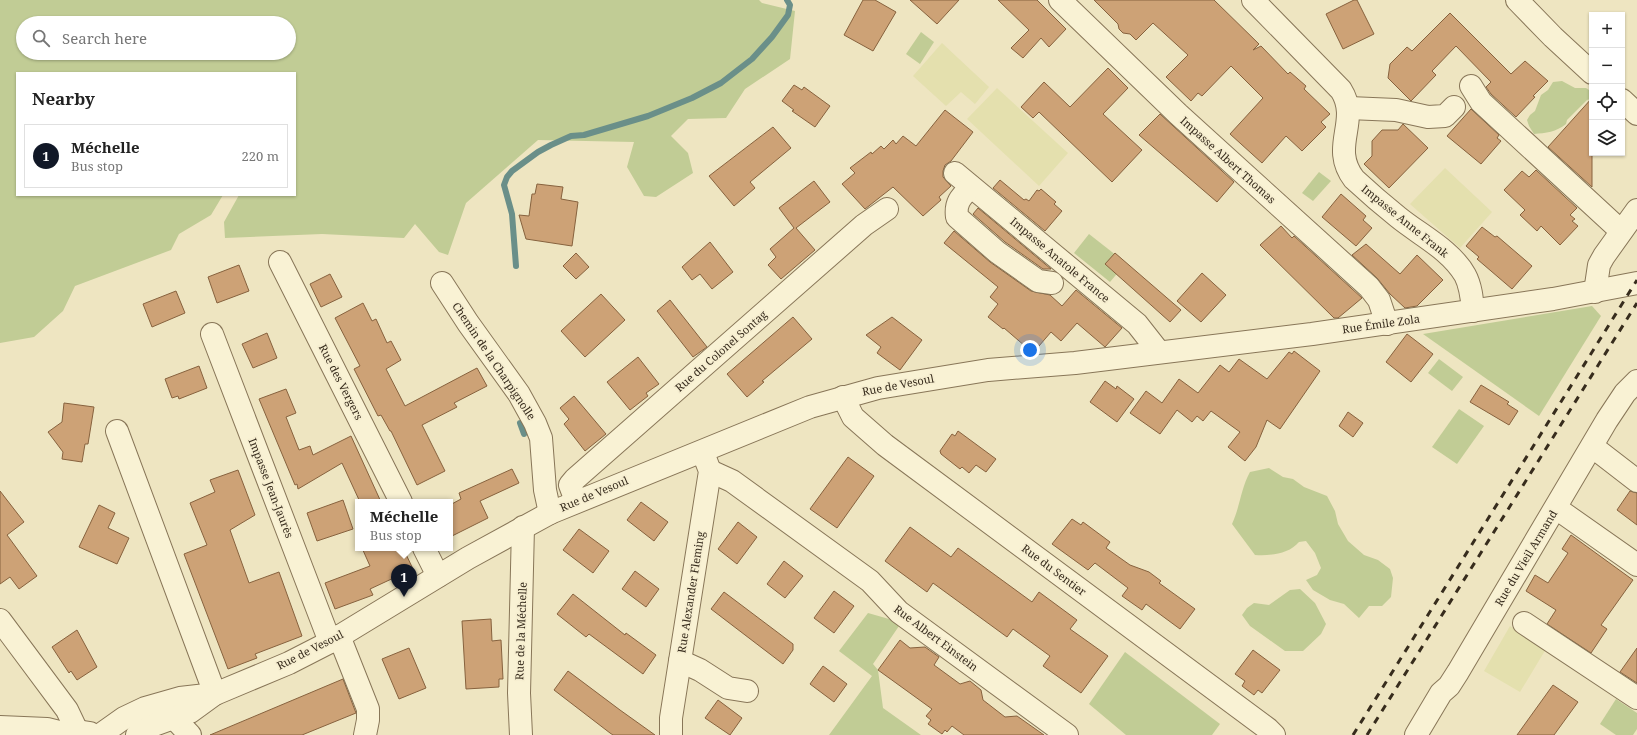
<!DOCTYPE html>
<html lang="en">
<head>
<meta charset="utf-8">
<style>
  body { margin:0; font-family:"Noto Serif",serif; background:#f6f6f6; color:#222 }
  .controls { position:absolute; right:12px; top:12px; display:grid; overflow:hidden; border-radius:0px; box-shadow:0 1px 3px #0004 }
  .controls button { width:36px; height:36px; display:grid; place-items:center; padding:0; border:0; border-bottom:1px solid #e0e0e0; background:#fff; color:#222; font:20px sans-serif }
  .you { position:absolute; left:1030px; top:350px; width:14px; height:14px; margin:-10px; border:3px solid #fff; border-radius:50%; background:#1a73e8; box-shadow:0 0 0 6px #1a73e833 }
  .badge { display:grid; place-items:center; width:26px; height:26px; border-radius:50%; background:#111827; color:#fff; font-size:13px; font-weight:700 }
  .pin { position:absolute; translate:-50% -33px; filter:drop-shadow(0 1px 2px #0008) }
  .pin::after { content:''; position:absolute; top:21px; width:14px; height:12px; background:inherit; clip-path:polygon(0 0,100% 0,50% 100%) }
  .popup { position:absolute; left:355px; top:499px; width:98px; height:52px; box-sizing:border-box; display:grid; place-content:center; border-radius:0px; background:#fff; filter:drop-shadow(0 1px 3px #0005); font-size:13px; white-space:nowrap; color:#767676 }
  .popup b { font-size:15px; color:#222 }
  .popup::after { content:''; position:absolute; left:50%; top:100%; margin-left:-8px; border:8px solid transparent; border-top-color:#fff }
  .list { margin:0; padding:0; list-style:none }
  h2 { display:flex; justify-content:space-between; align-items:center; height:52px; margin:0; padding:0 16px; font-size:17px }
  h2 small { font-size:13px; font-weight:400; color:#767676 }
  .list li { display:grid; grid-template-columns:26px 1fr auto; gap:12px; align-items:center; box-sizing:border-box; height:64px; margin:0 8px 8px; padding:0 8px; border:1px solid #e0e0e0; border-radius:0px }
  .list b { display:block; font-size:15px; white-space:nowrap }
  .list p { margin:0; font-size:13px; white-space:nowrap; color:#767676 }
  .list em { font-size:13px; font-style:normal; color:#767676 }
  .icon { flex:none; width:22px; height:22px; fill:none; stroke:currentColor; stroke-width:2; stroke-linecap:round; stroke-linejoin:round }
  .map { position:relative; flex:none; width:1637px; height:735px; overflow:hidden }
  .search { position:absolute; background:#fff; box-shadow:0 1px 3px #0004; left:16px; top:16px; width:280px; height:44px; display:flex; align-items:center; gap:10px; box-sizing:border-box; padding:0 14px; border-radius:22px; color:#767676; font-size:15px }
  .panel { position:absolute; background:#fff; box-shadow:0 1px 3px #0004; left:16px; top:72px; width:280px; height:124px; border-radius:0px }
  .map>svg:first-child { display:block }
</style>
</head>
<body>
<div class="map">
<svg width="1637" height="735" viewBox="0 0 1637 735">
  <rect width="100%" height="100%" fill="#eee5c1"/>
  <g fill="#e4e0ae">
    <path d="M942,43L989,87L975,104L961,92L946,106L913,76Z"/>
    <path d="M997,88L1068,153L1039,186L967,119Z"/>
    <path d="M1445,168L1492,212L1460,248L1410,204Z"/>
    <path d="M1510,626L1546,649L1520,692L1484,671Z"/>
  </g>
  <g fill="#c1cc95" fill-rule="evenodd">
    <path d="M0,0H759L762,3L795,11L790,59L745,89L726,118L688,119L671,136L688,153L693,173L656,197L644,196L627,167L634,142L538,140L466,203L448,255L439,252L415,224L404,238L322,234L225,238L224,222L239,195H295V73H17V195H223L211,215L179,234L171,250L75,286L63,311L34,337L0,343ZM23,23H289V53H23Z"/>
    <path d="M921,32L934,42L920,64L906,54Z"/>
    <path d="M1562,81L1575,88H1586L1592,92V101L1590,99L1587,100L1567,120L1566,124C1556,132 1546,133 1534,134L1529,126L1527,120L1530,115L1535,111L1541,95L1548,90L1553,82Z"/>
    <path d="M1319,172L1331,181L1313,201L1302,193Z"/>
    <path d="M1089,234L1126,263L1110,282L1074,253Z"/>
    <path d="M1592,306L1601,316L1539,416L1423,334Z"/>
    <path d="M1439,359L1463,377L1452,391L1428,373Z"/>
    <path d="M1459,409L1484,426L1457,464L1432,447Z"/>
    <path d="M1269,468L1283,477L1293,479L1304,487L1327,496L1335,511L1338,524L1348,541L1364,555L1378,560L1390,569L1393,578L1391,597L1382,606H1369L1359,618L1344,604L1330,600L1313,590L1306,580L1317,575L1321,568L1315,553L1306,541L1299,542C1289,554 1270,556 1255,555L1232,524C1240,507 1241,488 1250,472Z"/>
    <path d="M1300,589L1315,603L1326,624L1321,634L1303,651H1285L1250,626L1242,615L1247,608L1254,603L1269,605L1290,590Z"/>
    <path d="M868,613L889,619L899,626L873,664L878,670L883,708L921,735H829L872,676L839,651Z"/>
    <path d="M1125,652L1220,724L1212,735H1126L1089,704Z"/>
    <path d="M1616,699L1637,713V729L1633,735H1616L1600,724Z"/>
  </g>
  <g fill="none" stroke-linecap="round" stroke-linejoin="round">
    <g stroke="#6a8f89" stroke-width="6">
      <path d="M516,266L512,214L504,185L507,177L512,171L538,152L551,145L571,136L584,135L648,116L692,98L721,83L752,59L772,37L788,15L790,5L787,0"/>
      <path d="M520,423L524,434"/>
    </g>
  </g>
  <g fill="#cda276" stroke="#87623e">
    <path d="M863,0H875L896,12L873,51L844,35Z"/>
    <path d="M910,0H959L937,24Z"/>
    <path d="M998,0H1037L1066,29L1049,47L1041,38L1023,58L1011,48L1029,30Z"/>
    <path d="M1094,0H1214L1259,44L1253,50L1261,46L1288,74L1290,72L1306,86L1304,89L1330,114L1321,122L1326,127L1302,151L1286,136L1262,163L1230,134L1263,98L1231,66L1202,96L1198,93L1191,101L1166,77L1188,55L1153,23L1136,40L1130,34L1123,33L1119,29L1118,24Z"/>
    <path d="M1354,0H1357L1374,34L1343,49L1326,14Z"/>
    <path d="M1450,13L1511,74L1525,61L1548,81L1533,96L1535,97L1516,117L1491,94L1486,87L1491,82L1456,46L1432,71L1436,75L1411,101L1388,78L1390,64L1407,47L1412,51Z"/>
    <path d="M1108,68L1128,88L1103,114L1142,150L1112,182L1039,112L1033,118L1021,107L1044,82L1070,107Z"/>
    <path d="M794,85L802,90L804,87L830,106L815,127L792,111L794,110L782,101Z"/>
    <path d="M1592,98V187L1548,147Z"/>
    <path d="M1471,109L1499,135L1497,138L1501,141L1481,164L1447,136Z"/>
    <path d="M945,110L973,132L951,161L945,165L943,171V177L951,186L939,197L941,200L923,216L893,187L865,209L842,184L855,173L850,168L871,152L872,154L881,146L884,149L893,140L896,144L903,136L916,146Z"/>
    <path d="M1160,114L1234,182L1217,202L1139,135Z"/>
    <path d="M1403,124L1428,148L1389,188L1364,164L1372,156V141L1382,130H1398Z"/>
    <path d="M773,127L791,148L750,182L755,188L734,206L709,176Z"/>
    <path d="M1536,170L1577,208L1570,215L1575,219L1572,221L1578,226L1560,245L1541,226L1537,231L1520,215L1525,210L1504,190L1522,171L1529,177Z"/>
    <path d="M1000,180L1024,200L1026,199L1029,201L1037,190L1039,191L1041,189L1056,202L1054,204L1062,211L1045,231L993,188Z"/>
    <path d="M814,181L830,202L796,228L815,250L781,279L768,265L776,257L770,249L794,228L779,208Z"/>
    <path d="M537,184L563,187L561,199L578,202L572,246L526,239L519,215L529,216L532,194H535Z"/>
    <path d="M1341,194L1366,216L1363,220L1372,228L1356,246L1322,217Z"/>
    <path d="M978,208L1051,269H1043L1005,242L973,214Z"/>
    <path d="M1281,226L1292,238L1294,236L1362,298L1338,318H1334L1260,245Z"/>
    <path d="M1482,227L1495,237L1497,236L1532,266L1512,289L1477,259L1479,257L1466,246Z"/>
    <path d="M954,231L990,262L1031,291L1050,295L1062,306L1076,290L1122,328L1105,347L1077,323L1061,341L1051,332L1033,353L1004,328L1003,329L988,317L998,304L990,297L998,287L944,243Z"/>
    <path d="M710,242L733,272L712,289L700,274L692,280L682,267Z"/>
    <path d="M1366,244L1400,274L1417,255L1443,280L1417,306L1405,308L1390,294L1377,278L1352,255Z"/>
    <path d="M576,253L589,267L576,279L563,266Z"/>
    <path d="M1115,253L1181,310L1170,322L1105,264Z"/>
    <path d="M239,265L249,291L217,303L208,277Z"/>
    <path d="M1202,273L1226,295L1201,322L1177,301Z"/>
    <path d="M330,274L342,297L321,307L310,284Z"/>
    <path d="M176,291L185,313L152,327L143,304Z"/>
    <path d="M601,294L625,320L585,357L561,331Z"/>
    <path d="M670,300L707,347L693,357L657,311Z"/>
    <path d="M363,303L372,321L376,319L387,343L391,341L401,360L386,369L405,406L477,368L487,386L454,403L457,407L422,425L445,471L417,485L391,431H390L381,415L378,416L354,369L360,366L335,318Z"/>
    <path d="M793,317L812,339L762,381L764,382L747,397L727,374Z"/>
    <path d="M892,317L922,340L900,370L877,353L881,347L866,335Z"/>
    <path d="M267,333L277,358L253,368L242,344Z"/>
    <path d="M1407,334L1433,354L1411,382L1386,362Z"/>
    <path d="M1294,351L1320,371L1280,429L1267,420L1256,447L1245,461L1228,447L1240,432L1211,411L1203,421L1197,416L1192,422L1177,410L1160,434L1130,413L1146,391L1162,403L1179,379L1198,393L1220,365L1229,372L1239,359L1267,379L1289,352L1292,354Z"/>
    <path d="M638,357L659,384L646,393L648,396L630,410L607,382Z"/>
    <path d="M199,366L207,388L179,399L178,396L172,398L165,379Z"/>
    <path d="M1105,381L1116,389L1117,386L1134,399L1117,422L1090,402Z"/>
    <path d="M1481,385L1509,402L1507,404L1518,411L1509,425L1470,402Z"/>
    <path d="M286,389L296,413L286,417L299,450L310,446L313,455L351,436L381,502H360L342,463L298,489L297,484L295,485L259,399Z"/>
    <path d="M574,396L606,434L585,451L564,424L569,419L560,408Z"/>
    <path d="M64,403L94,407L88,444H85L82,462L62,459L63,452L48,432L62,422Z"/>
    <path d="M1348,412L1363,423L1353,437L1339,426Z"/>
    <path d="M958,431L996,459L986,472L976,465L969,473L962,467L960,469L941,454L940,451L952,434L955,436Z"/>
    <path d="M848,457L874,476L837,528L810,509Z"/>
    <path d="M512,469L519,483L480,501L488,518L450,537V505L461,499L459,493Z"/>
    <path d="M238,470L255,515L230,530L249,583L279,572L302,636L255,654L257,658L228,669L184,554L207,545L190,503L215,492L210,480Z"/>
    <path d="M0,491L24,522L7,535L37,576L19,589L10,577L0,584Z"/>
    <path d="M1630,491L1637,493V525L1617,510Z"/>
    <path d="M343,500L353,529L317,541L307,513Z"/>
    <path d="M641,502L668,522L654,541L627,520Z"/>
    <path d="M99,505L115,513L108,528L129,538L117,564L79,547Z"/>
    <path d="M1072,519L1081,525L1083,522L1110,542L1106,548L1130,565L1149,572L1161,581L1159,583L1195,609L1180,629L1146,604L1142,610L1122,596L1128,588L1095,563L1088,570L1052,544Z"/>
    <path d="M738,522L757,537L737,564L718,549Z"/>
    <path d="M910,527L951,557L958,548L1032,602L1039,592L1077,620L1070,629L1108,656L1081,693L1043,666L1050,656L1013,629L1007,637L933,583L927,592L885,561Z"/>
    <path d="M579,529L609,551L593,573L563,550Z"/>
    <path d="M1571,535L1633,580L1601,625L1607,629L1591,653L1547,624L1556,610L1526,591L1535,575L1548,583L1568,553L1562,549Z"/>
    <path d="M362,548H403L413,569L370,589L373,595L335,609L325,583L370,566Z"/>
    <path d="M784,561L803,576L785,598L767,584Z"/>
    <path d="M635,571L659,589L646,607L622,589Z"/>
    <path d="M834,591L854,606L834,633L814,618Z"/>
    <path d="M724,592L793,644V650L783,664L711,609Z"/>
    <path d="M573,594L625,635L626,633L656,655L643,674L589,634L586,637L557,614Z"/>
    <path d="M491,619L492,641L501,640L503,679H499V687L466,689L462,621Z"/>
    <path d="M77,630L97,667L77,680L71,671L69,673L52,647Z"/>
    <path d="M900,640L910,648L925,647L939,657L934,665L960,684L970,681L981,690L983,700L1005,717L1017,716L1044,735H964L952,726L947,732L945,730L942,734L928,724L931,720L926,716L932,709L878,670Z"/>
    <path d="M409,648L426,688L399,699L382,659Z"/>
    <path d="M1637,648V683L1620,672Z"/>
    <path d="M1253,650L1280,670L1262,693L1258,690L1254,695L1242,686L1245,681L1235,674Z"/>
    <path d="M823,666L847,684L834,702L810,684Z"/>
    <path d="M568,671L620,710L655,735H613L610,733L554,690Z"/>
    <path d="M343,679L356,713L302,735H210Z"/>
    <path d="M1553,685L1578,702L1554,735H1517Z"/>
    <path d="M718,700L742,718L730,735L705,718Z"/>
  </g>
  <g fill="none" stroke-linecap="round" stroke-linejoin="round">
    <g stroke="#887658" stroke-width="24">
      <g id="minor">
        <path d="M1060,0L1178,114L1369,287L1379,300L1387,324"/>
        <path d="M1253,0L1341,90C1361,122 1329,146 1354,179C1368,192 1383,205 1398,217C1420,235 1451,250 1465,275C1471,286 1472,299 1473,311"/>
        <path d="M1517,0L1553,37L1592,73"/>
        <path d="M1471,86L1481,102L1621,231"/>
        <path d="M1622,100L1637,114"/>
        <path d="M1349,108L1396,110L1428,117L1445,116L1454,107"/>
        <path d="M955,173L1137,324L1159,352"/>
        <path d="M971,187C961,197 955,202 957,217L997,252L1038,281L1052,283"/>
        <path d="M280,262L401,502"/>
        <path d="M442,283L468,323L519,394L535,423L541,438L545,490L550,513"/>
        <path d="M1595,292L1599,265L1604,256L1637,210"/>
        <path d="M212,334L330,642"/>
        <path d="M843,397L853,417L885,445L1268,729L1274,735"/>
        <path d="M117,431L215,694"/>
        <path d="M1593,447L1637,481"/>
        <path d="M710,471L732,481L870,581L899,612L1067,735"/>
        <path d="M576,501L570,485L575,479L864,225L887,209"/>
        <path d="M1556,508L1637,565"/>
        <path d="M424,548L438,576"/>
        <path d="M0,620L67,710L77,731"/>
        <path d="M1524,623L1637,698"/>
        <path d="M339,636L368,709V720L365,735"/>
        <path d="M680,661L700,670L728,688L747,691"/>
        <path d="M178,705L174,718L190,735"/>
        <path d="M0,727L47,729L67,734L77,731L90,733"/>
        <path d="M100,735L124,718L145,708L180,698L215,694L289,663L330,642L468,558L550,513L810,407L878,388L988,370L1075,363L1312,334L1553,299L1637,283"/>
        <path d="M137,735L154,725L190,712L212,696"/>
        <path d="M521,735L519,693L523,527"/>
        <path d="M671,735V718L710,471L705,458"/>
        <path d="M1416,735L1441,693L1449,686L1458,672L1607,420L1625,393L1637,381"/>
      </g>
    </g>
    <use href="#minor" stroke="#f9f2d4" stroke-width="22"/>
    <g stroke="#372c1d" stroke-width="3" stroke-dasharray="7 7" stroke-linecap="butt">
      <path d="M1353,735L1637,280"/>
      <path d="M1367,735L1637,303"/>
    </g>
  </g>
  <g text-anchor="middle" stroke-width="3.5" stroke-linejoin="round" paint-order="stroke">
    <g font-size="11" fill="#372c1d" stroke="#f6eed0">
      <text transform="translate(1228 160) rotate(42)" y="4">Impasse Albert Thomas</text>
      <text transform="translate(1405 221) rotate(39)" y="4">Impasse Anne Frank</text>
      <text transform="translate(1060 260) rotate(40)" y="4">Impasse Anatole France</text>
      <text transform="translate(1381 324) rotate(-8)" y="4">Rue Émile Zola</text>
      <text transform="translate(721 351) rotate(-41)" y="4">Rue du Colonel Sontag</text>
      <text transform="translate(494 361) rotate(56)" y="4">Chemin de la Charpignolle</text>
      <text transform="translate(341 382) rotate(63)" y="4">Rue des Vergers</text>
      <text transform="translate(898 385) rotate(-11)" y="4">Rue de Vesoul</text>
      <text transform="translate(271 488) rotate(69)" y="4">Impasse Jean-Jaurès</text>
      <text transform="translate(594 494) rotate(-23)" y="4">Rue de Vesoul</text>
      <text transform="translate(1526 558) rotate(-59)" y="4">Rue du Vieil Armand</text>
      <text transform="translate(1054 570) rotate(37)" y="4">Rue du Sentier</text>
      <text transform="translate(691 592) rotate(-81)" y="4">Rue Alexander Fleming</text>
      <text transform="translate(521 631) rotate(-88)" y="4">Rue de la Méchelle</text>
      <text transform="translate(936 638) rotate(37)" y="4">Rue Albert Einstein</text>
      <text transform="translate(310 650) rotate(-27)" y="4">Rue de Vesoul</text>
    </g>
  </g>
</svg>
<div class="controls">
<button>+</button>
<button>−</button>
<button><svg class="icon" aria-label="locate" viewBox="0 0 24 24"><circle cx="12" cy="12" r="6"/><path d="M12 2v4M12 18v4M2 12h4M18 12h4"/></svg></button>
<button><svg class="icon" aria-label="layers" viewBox="0 0 24 24"><path d="M12 4l9 5-9 5-9-5zM3 14l9 5 9-5"/></svg></button>
</div>
<div class="you"></div>
<div class="pin badge" style="left:404px;top:597px">1</div>
<div class="popup"><b>Méchelle</b>Bus stop</div>
<div class="search"><svg class="icon" aria-label="search" viewBox="0 0 24 24"><circle cx="10" cy="10" r="6"/><path d="M15 15l6 6"/></svg>Search here</div>
<section class="panel">
<h2>Nearby<small></small></h2>
<ul class="list">
<li><span class="badge">1</span><div><b>Méchelle</b><p>Bus stop</p></div><em>220 m</em></li>
</ul>
</section>
</div>
</body>
</html>
